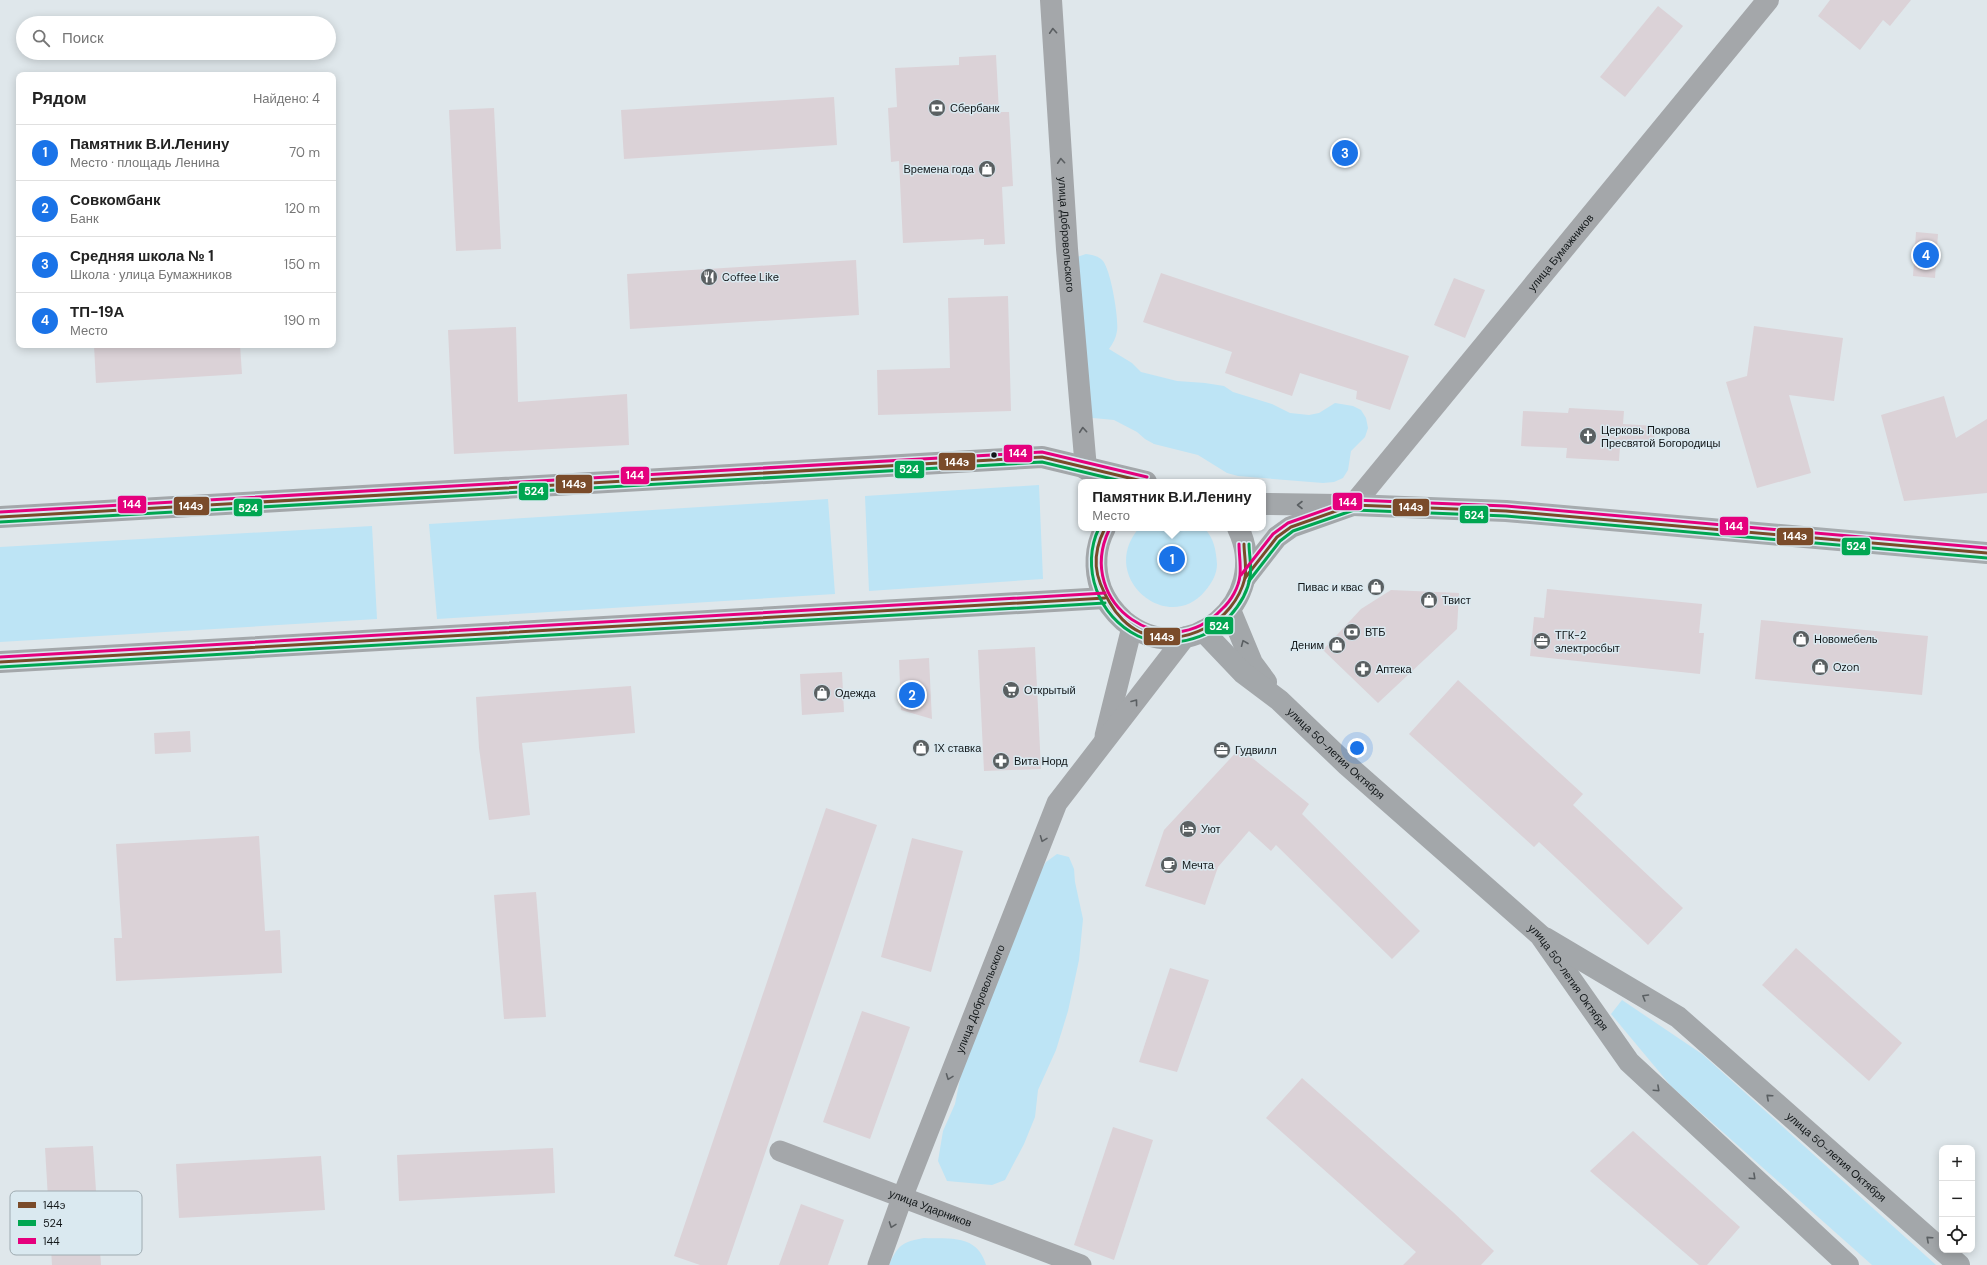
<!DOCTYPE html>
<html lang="ru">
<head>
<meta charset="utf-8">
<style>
  body { margin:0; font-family:"DM Sans",sans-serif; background:#f6f6f6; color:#222 }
  .controls { position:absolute; right:12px; bottom:12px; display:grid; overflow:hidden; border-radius:8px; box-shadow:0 2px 10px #0003 }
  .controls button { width:36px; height:36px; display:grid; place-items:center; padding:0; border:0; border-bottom:1px solid #e0e0e0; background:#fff; color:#222; font:20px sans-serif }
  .you { position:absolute; left:1357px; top:748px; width:14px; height:14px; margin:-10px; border:3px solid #fff; border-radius:50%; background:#1a73e8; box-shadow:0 0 0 6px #1a73e833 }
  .badge { display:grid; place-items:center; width:26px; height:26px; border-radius:50%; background:#1a73e8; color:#fff; font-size:13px; font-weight:700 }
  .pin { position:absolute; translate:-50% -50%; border:2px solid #fff; box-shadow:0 1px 4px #0006 }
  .popup { position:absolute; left:1078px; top:479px; width:188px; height:52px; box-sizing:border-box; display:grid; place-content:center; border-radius:8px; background:#fff; filter:drop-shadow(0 1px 3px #0005); font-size:13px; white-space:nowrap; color:#767676 }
  .popup b { font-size:15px; color:#222 }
  .popup::after { content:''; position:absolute; left:50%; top:100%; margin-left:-8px; border:8px solid transparent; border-top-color:#fff }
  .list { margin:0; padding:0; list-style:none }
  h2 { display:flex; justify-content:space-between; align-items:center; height:52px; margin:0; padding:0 16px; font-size:17px }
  h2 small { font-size:13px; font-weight:400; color:#767676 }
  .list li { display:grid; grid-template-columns:26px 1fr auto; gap:12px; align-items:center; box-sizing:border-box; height:56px; padding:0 16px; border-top:1px solid #e0e0e0 }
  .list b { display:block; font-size:15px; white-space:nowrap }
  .list p { margin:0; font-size:13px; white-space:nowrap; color:#767676 }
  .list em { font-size:13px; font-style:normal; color:#767676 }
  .icon { flex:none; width:22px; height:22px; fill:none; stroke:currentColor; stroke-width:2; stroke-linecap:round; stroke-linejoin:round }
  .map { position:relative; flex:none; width:1987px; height:1265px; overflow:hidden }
  .search { position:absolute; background:#fff; box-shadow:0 2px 10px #0003; left:16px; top:16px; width:320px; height:44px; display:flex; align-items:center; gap:10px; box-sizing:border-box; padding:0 14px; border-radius:22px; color:#767676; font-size:15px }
  .panel { position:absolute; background:#fff; box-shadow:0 2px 10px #0003; left:16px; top:72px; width:320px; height:276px; border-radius:8px }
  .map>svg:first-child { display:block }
</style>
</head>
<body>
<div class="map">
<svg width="1987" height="1265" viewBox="0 0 1987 1265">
  <rect width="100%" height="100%" fill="#dfe7eb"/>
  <g fill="#bde4f5">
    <path d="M1086,254C1092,255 1099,256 1103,261C1111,271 1119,319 1117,331C1116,338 1113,343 1109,349L1132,363L1141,372L1177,381L1205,383L1224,386L1233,392L1272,404L1290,413L1309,415L1319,413L1335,403L1353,406L1361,410L1366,418L1368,428L1365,437L1351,451L1348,470L1343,478L1334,482L1323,483L1238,476L1227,473L1198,455L1154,444L1145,439L1137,432L1114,420L1093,418L1083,415L1077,257Z"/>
    <path d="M1039,485L1043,579L869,591L865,496Z"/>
    <path d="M828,499L835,594L437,619L429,524Z"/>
    <path d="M372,526L377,619L0,642V547Z"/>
    <path d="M1139,528H1204C1214,538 1216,550 1217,564C1217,574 1212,583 1205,591C1168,636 1097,577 1139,528Z"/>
    <path d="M1057,854L1069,857L1074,869L1075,882L1083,919L1079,960L1068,1011L1056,1050L1038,1090L1035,1117L1024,1144L1005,1180L992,1185L947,1181L938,1161L943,1131L955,1104L961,1074L1038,875L1046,862Z"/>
    <path d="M1622,1000L1702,1054L1936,1265H1872L1671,1086L1611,1014Z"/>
    <path d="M924,1238C950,1239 977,1234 986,1265H889C898,1245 902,1242 924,1238Z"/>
  </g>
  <g fill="#dbd2d7">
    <path d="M1830,0H1911L1890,26L1883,20L1860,50L1818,16Z"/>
    <path d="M1658,6L1683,26L1625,97L1600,77Z"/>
    <path d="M996,55L999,112H1009L1013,186L1002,187L1005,244L984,245V239L903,243L899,161L891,162L888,108L897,107L895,68L959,65V57Z"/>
    <path d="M834,97L837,145L624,159L621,110Z"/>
    <path d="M494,108L501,249L456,251L449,110Z"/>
    <path d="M1916,232L1938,234L1935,278L1913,276Z"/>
    <path d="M856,260L859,315L630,329L627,274Z"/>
    <path d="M1161,273L1409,356L1390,410L1356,399L1357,391L1300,373L1292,396L1225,373L1232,352L1143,322Z"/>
    <path d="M1454,278L1485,290L1465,338L1434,325Z"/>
    <path d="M1008,296L1011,411L878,415L877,370L950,368L948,298Z"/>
    <path d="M1754,326L1843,338L1834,401L1789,395L1811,473L1757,488L1726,382L1747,376Z"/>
    <path d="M516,327L518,402L627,394L629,445L454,454L448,330Z"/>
    <path d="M94,345H240L242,374L96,383Z"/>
    <path d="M1944,396L1956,438L1987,419V493L1904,501L1881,415Z"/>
    <path d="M1569,408L1624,411L1623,424L1655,426L1654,448L1620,446L1619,461L1566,458L1567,448L1521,446L1523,411L1568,413Z"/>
    <path d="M1547,589L1702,604L1699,633H1704L1700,674L1530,656L1534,617L1544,618Z"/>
    <path d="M1391,590L1459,593L1457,629L1378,703L1323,650L1361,609Z"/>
    <path d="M1761,620L1928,636L1922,695L1755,679Z"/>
    <path d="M1035,647L1041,769L984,771L978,650Z"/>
    <path d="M929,658L931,700L932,719L901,710L899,660Z"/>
    <path d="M842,672L844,712L802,715L800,674Z"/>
    <path d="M1458,680L1583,794L1573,805L1683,908L1648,945L1539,842L1534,847L1409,734Z"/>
    <path d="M631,686L635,733L522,743L530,815L489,820L479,748L476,697Z"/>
    <path d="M190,731L191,752L155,754L154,733Z"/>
    <path d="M1240,748L1309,804L1302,814L1420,931L1392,959L1276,845L1271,851L1249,831L1218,867L1205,905L1145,886L1164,830Z"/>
    <path d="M826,808L877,825L727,1265H700L674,1256Z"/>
    <path d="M259,836L265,931L280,930L282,973L116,981L114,938H122L116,844Z"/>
    <path d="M912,838L963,851L931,972L881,957Z"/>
    <path d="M536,892L546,1017L504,1019L494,895Z"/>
    <path d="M1796,948L1902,1043L1869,1081L1762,985Z"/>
    <path d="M1170,968L1209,980L1177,1072L1139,1062Z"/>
    <path d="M862,1011L910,1027L870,1139L823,1122Z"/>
    <path d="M1302,1078L1453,1212L1494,1251L1481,1265H1403L1416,1252L1266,1118Z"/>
    <path d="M1113,1127L1153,1140L1114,1260L1074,1245Z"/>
    <path d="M1633,1131L1740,1227L1707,1265H1699L1590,1171Z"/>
    <path d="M93,1146L101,1265H52L45,1148Z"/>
    <path d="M553,1148L555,1193L399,1201L397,1155Z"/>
    <path d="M321,1156L325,1210L179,1218L176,1164Z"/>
    <path d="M801,1204L844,1220L828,1265H779Z"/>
  </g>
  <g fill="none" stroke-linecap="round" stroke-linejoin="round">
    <g stroke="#a4a7aa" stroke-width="21">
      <path d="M1105,736L1132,627"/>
      <path id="s1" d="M780,1151L1081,1265"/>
      <path id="s2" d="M878,1265L902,1198L1057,803L1185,637"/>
    </g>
    <g stroke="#a4a7aa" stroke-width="22">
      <path id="s3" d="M1051,0L1067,249L1086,469"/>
      <path id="s4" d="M1353,505L1768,0"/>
    </g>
    <g stroke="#a3a7aa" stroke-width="22">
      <path d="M1263,504L1338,505"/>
      <path d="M0,517L1042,457L1146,482"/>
      <path d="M1105,528C1095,547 1094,569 1101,589C1106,602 1114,612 1124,621C1187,673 1273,601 1238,528"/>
      <path d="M1245,578L1277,537L1291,527L1353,505"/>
      <path d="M1230,610L1252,663L1266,682"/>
      <path id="s5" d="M1203,631L1243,673L1279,700L1347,765L1540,935L1629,1062L1848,1265"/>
      <path d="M0,662L1105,598"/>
      <path id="s6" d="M1545,938L1678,1017L1959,1265"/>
    </g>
    <path stroke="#a6abae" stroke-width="22" d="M1353,505L1506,511L1987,553"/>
    <g stroke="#dae9f0" stroke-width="6">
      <g id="bus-1">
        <path d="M0,517L1042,457L1146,482"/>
        <path d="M1105,528C1091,556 1094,577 1110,603C1116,614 1127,626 1140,632C1184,650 1234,622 1245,578C1247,568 1244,554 1244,544"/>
        <path d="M1245,578L1277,537L1291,527L1353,505L1506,511L1987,553"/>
        <path d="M0,662L1105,598"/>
      </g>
    </g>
    <g stroke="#dae9f0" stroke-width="6">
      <g id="bus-2">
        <path d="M0,522L1042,462L1125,482"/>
        <path d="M1099,528C1080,567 1098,617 1138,636C1168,650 1207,640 1229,617C1239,606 1248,592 1250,577C1252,567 1249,554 1249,544"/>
        <path d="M1249,581L1280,541L1293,531L1354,510L1506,516L1987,558"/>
        <path d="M0,667L1105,603"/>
      </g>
    </g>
    <g stroke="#dae9f0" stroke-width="6">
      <g id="bus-3">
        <path d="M0,512L1042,452L1147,477"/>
        <path d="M1109,530C1074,604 1167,668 1222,609C1231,601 1239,587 1240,575C1241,565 1239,554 1239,544"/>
        <path d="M1241,575L1273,534L1288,523L1353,500L1506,506L1987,548"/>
        <path d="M0,657L1105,593"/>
      </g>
    </g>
    <use href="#bus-1" stroke="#7a4b2a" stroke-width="3"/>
    <use href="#bus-2" stroke="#00a651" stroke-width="3"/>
    <use href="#bus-3" stroke="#e5007d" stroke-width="3"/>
  </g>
  <defs><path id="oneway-chevron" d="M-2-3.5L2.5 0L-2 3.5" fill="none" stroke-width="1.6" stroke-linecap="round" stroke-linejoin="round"/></defs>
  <g stroke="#5b5f62">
    <use href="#oneway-chevron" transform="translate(1053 31) rotate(-94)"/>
    <use href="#oneway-chevron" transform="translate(1061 161) rotate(-94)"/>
    <use href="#oneway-chevron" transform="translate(1083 430) rotate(-95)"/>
    <use href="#oneway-chevron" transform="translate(1135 702) rotate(-53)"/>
    <use href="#oneway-chevron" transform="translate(1043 839) rotate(111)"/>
    <use href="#oneway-chevron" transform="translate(949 1077) rotate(111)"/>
    <use href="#oneway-chevron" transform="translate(892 1225) rotate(110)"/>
  </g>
  <g stroke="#5a5f62">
    <use href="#oneway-chevron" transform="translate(1300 505) rotate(-180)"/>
    <use href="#oneway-chevron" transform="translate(1244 643) rotate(-112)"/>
    <use href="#oneway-chevron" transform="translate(1645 997) rotate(-149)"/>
    <use href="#oneway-chevron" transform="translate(1657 1089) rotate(43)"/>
    <use href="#oneway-chevron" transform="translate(1769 1097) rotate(-138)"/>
    <use href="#oneway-chevron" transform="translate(1753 1177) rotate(43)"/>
    <use href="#oneway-chevron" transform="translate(1929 1239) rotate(-138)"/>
  </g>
  <defs>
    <g id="bank-disc" transform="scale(0.9)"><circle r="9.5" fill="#5a6062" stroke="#dae9f0"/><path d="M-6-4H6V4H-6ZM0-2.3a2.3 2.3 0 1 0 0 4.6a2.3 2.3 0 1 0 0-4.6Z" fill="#fff"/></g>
    <g id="shop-disc" transform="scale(0.9)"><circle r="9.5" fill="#5a6062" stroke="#dae9f0"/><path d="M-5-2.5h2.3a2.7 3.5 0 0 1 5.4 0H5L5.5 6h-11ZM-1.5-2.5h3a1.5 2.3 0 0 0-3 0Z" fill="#fff"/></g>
    <g id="restaurant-disc" transform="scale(0.9)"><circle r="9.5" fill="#5a6062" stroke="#dae9f0"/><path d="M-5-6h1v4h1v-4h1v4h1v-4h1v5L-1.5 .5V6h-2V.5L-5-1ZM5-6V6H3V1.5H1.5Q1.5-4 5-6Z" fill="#fff"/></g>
    <g id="church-disc" transform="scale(0.9)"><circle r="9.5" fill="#5a6062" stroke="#dae9f0"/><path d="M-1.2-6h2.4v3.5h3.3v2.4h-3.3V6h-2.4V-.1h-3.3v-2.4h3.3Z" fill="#fff"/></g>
    <g id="office-disc" transform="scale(0.9)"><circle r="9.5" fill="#5a6062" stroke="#dae9f0"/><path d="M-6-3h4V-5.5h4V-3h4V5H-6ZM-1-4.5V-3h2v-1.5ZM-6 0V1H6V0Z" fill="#fff"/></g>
    <g id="pharmacy-disc" transform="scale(0.9)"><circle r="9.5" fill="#5a6062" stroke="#dae9f0"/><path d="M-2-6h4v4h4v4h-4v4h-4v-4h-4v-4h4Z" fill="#fff"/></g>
    <g id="supermarket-disc" transform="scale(0.9)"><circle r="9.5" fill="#5a6062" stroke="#dae9f0"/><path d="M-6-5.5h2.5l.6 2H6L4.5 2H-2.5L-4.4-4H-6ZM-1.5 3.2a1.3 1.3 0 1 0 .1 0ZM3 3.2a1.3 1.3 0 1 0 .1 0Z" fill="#fff"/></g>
    <g id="hotel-disc" transform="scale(0.9)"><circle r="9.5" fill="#5a6062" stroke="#dae9f0"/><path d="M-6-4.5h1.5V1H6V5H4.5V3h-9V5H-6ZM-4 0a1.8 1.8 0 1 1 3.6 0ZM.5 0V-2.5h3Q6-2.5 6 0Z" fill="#fff"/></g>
    <g id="cafe-disc" transform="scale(0.9)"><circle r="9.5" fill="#5a6062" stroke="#dae9f0"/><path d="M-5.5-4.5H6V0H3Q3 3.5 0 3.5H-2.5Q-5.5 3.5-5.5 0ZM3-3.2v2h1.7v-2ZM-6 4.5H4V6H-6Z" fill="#fff"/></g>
  </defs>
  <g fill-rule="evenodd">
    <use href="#bank-disc" x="937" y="108"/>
    <use href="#shop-disc" x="987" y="169"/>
    <use href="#restaurant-disc" x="709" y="277"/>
    <use href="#church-disc" x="1588" y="436"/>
    <use href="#shop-disc" x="1376" y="587"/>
    <use href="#shop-disc" x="1429" y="600"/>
    <use href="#bank-disc" x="1352" y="632"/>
    <use href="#shop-disc" x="1801" y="639"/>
    <use href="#office-disc" x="1542" y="641"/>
    <use href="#shop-disc" x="1337" y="645"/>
    <use href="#shop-disc" x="1820" y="667"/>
    <use href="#pharmacy-disc" x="1363" y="669"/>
    <use href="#supermarket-disc" x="1011" y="690"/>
    <use href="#shop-disc" x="822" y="693"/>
    <use href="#shop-disc" x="921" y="748"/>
    <use href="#office-disc" x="1222" y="750"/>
    <use href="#pharmacy-disc" x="1001" y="761"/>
    <use href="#hotel-disc" x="1188" y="829"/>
    <use href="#cafe-disc" x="1169" y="865"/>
  </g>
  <circle fill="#121719" stroke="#dae9f0" stroke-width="1.5" cx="994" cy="455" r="3.5"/>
  <g text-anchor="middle" stroke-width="3" stroke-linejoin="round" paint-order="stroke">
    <g font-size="11" fill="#121719" stroke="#dae9f0" text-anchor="start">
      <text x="950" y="112">Сбербанк</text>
      <text x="974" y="173" text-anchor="end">Времена года</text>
      <text x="722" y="281">Coffee Like</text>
      <text x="1601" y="434">Церковь Покрова<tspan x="1601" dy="13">Пресвятой Богородицы</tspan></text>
      <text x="1363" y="591" text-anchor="end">Пивас и квас</text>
      <text x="1442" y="604">Твист</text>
      <text x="1365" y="636">ВТБ</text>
      <text x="1555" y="639">ТГК-2<tspan x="1555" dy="13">электросбыт</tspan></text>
      <text x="1814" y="643">Новомебель</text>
      <text x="1324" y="649" text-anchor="end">Деним</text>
      <text x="1833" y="671">Ozon</text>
      <text x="1376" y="673">Аптека</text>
      <text x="1024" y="694">Открытый</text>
      <text x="835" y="697">Одежда</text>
      <text x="934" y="752">1Х ставка</text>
      <text x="1235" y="754">Гудвилл</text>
      <text x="1014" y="765">Вита Норд</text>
      <text x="1201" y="833">Уют</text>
      <text x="1182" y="869">Мечта</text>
    </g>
    <g font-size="11" fill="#121719" stroke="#dae9f0">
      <text dy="4" stroke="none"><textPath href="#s3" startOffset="235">улица Добровольского</textPath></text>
      <text dy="4" stroke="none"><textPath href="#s4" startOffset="327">улица Бумажников</textPath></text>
      <text dy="4" stroke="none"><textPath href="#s5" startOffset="181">улица 50-летия Октября</textPath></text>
      <text dy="4" stroke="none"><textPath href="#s5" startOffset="505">улица 50-летия Октября</textPath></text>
      <text dy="4" stroke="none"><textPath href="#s2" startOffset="285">улица Добровольского</textPath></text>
      <text dy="4" stroke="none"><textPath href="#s6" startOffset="366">улица 50-летия Октября</textPath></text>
      <text dy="4" stroke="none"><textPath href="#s1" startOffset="161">улица Ударников</textPath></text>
    </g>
  </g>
  <rect x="10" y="1191" width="132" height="64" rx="6" fill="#dae9f0" stroke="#9eaab0" stroke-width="1"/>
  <rect x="18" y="1202" width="18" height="6" fill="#7a4b2a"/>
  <rect x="18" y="1220" width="18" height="6" fill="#00a651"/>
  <rect x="18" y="1238" width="18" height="6" fill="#e5007d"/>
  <g font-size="11" fill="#121719">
    <text x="43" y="1209">144э</text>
    <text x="43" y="1227">524</text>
    <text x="43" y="1245">144</text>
  </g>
  <g stroke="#dae9f0" stroke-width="1.5">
    <rect x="1003" y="444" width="30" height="19" rx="4" fill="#e5007d"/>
    <rect x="938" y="452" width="38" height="19" rx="4" fill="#7a4b2a"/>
    <rect x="894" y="460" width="31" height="19" rx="4" fill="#00a651"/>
    <rect x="620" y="466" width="30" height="19" rx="4" fill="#e5007d"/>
    <rect x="555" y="474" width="38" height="20" rx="4" fill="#7a4b2a"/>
    <rect x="518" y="482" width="31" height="19" rx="4" fill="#00a651"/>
    <rect x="1332" y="492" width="31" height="19" rx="4" fill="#e5007d"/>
    <rect x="117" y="495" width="30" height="19" rx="4" fill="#e5007d"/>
    <rect x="173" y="496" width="37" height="20" rx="4" fill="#7a4b2a"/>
    <rect x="1392" y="498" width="38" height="19" rx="4" fill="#7a4b2a"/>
    <rect x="233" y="498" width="30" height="19" rx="4" fill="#00a651"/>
    <rect x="1459" y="505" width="30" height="19" rx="4" fill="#00a651"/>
    <rect x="1719" y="516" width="30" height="20" rx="4" fill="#e5007d"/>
    <rect x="1776" y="527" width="38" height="19" rx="4" fill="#7a4b2a"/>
    <rect x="1841" y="537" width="30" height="19" rx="4" fill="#00a651"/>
    <rect x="1204" y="616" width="30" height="19" rx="4" fill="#00a651"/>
    <rect x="1143" y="627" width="38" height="19" rx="4" fill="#7a4b2a"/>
  </g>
  <g font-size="11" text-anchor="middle" font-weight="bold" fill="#fff">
    <text x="1018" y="457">144</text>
    <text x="957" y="466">144э</text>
    <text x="909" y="473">524</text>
    <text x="635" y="479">144</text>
    <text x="574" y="488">144э</text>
    <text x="534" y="495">524</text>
    <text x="1348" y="506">144</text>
    <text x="132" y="508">144</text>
    <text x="191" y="510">144э</text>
    <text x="1411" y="511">144э</text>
    <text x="248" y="512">524</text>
    <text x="1474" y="519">524</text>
    <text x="1734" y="530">144</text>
    <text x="1795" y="540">144э</text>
    <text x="1856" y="550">524</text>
    <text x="1219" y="630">524</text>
    <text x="1162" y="641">144э</text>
  </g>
</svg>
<div class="controls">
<button>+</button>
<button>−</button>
<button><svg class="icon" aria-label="locate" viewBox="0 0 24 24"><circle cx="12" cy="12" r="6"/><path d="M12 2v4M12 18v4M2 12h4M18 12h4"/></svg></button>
</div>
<div class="you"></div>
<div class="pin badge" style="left:1172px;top:559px">1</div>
<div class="popup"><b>Памятник В.И.Ленину</b>Место</div>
<div class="pin badge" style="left:912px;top:695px">2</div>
<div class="pin badge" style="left:1345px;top:153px">3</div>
<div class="pin badge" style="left:1926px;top:255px">4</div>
<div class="search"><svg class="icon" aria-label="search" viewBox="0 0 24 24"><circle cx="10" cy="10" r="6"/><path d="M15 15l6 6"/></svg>Поиск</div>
<section class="panel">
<h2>Рядом<small>Найдено: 4</small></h2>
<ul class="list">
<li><span class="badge">1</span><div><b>Памятник В.И.Ленину</b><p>Место · площадь Ленина</p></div><em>70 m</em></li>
<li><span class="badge">2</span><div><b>Совкомбанк</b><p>Банк</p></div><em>120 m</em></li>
<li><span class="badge">3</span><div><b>Средняя школа № 1</b><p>Школа · улица Бумажников</p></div><em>150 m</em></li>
<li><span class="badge">4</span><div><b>ТП-19А</b><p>Место</p></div><em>190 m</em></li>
</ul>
</section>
</div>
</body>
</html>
